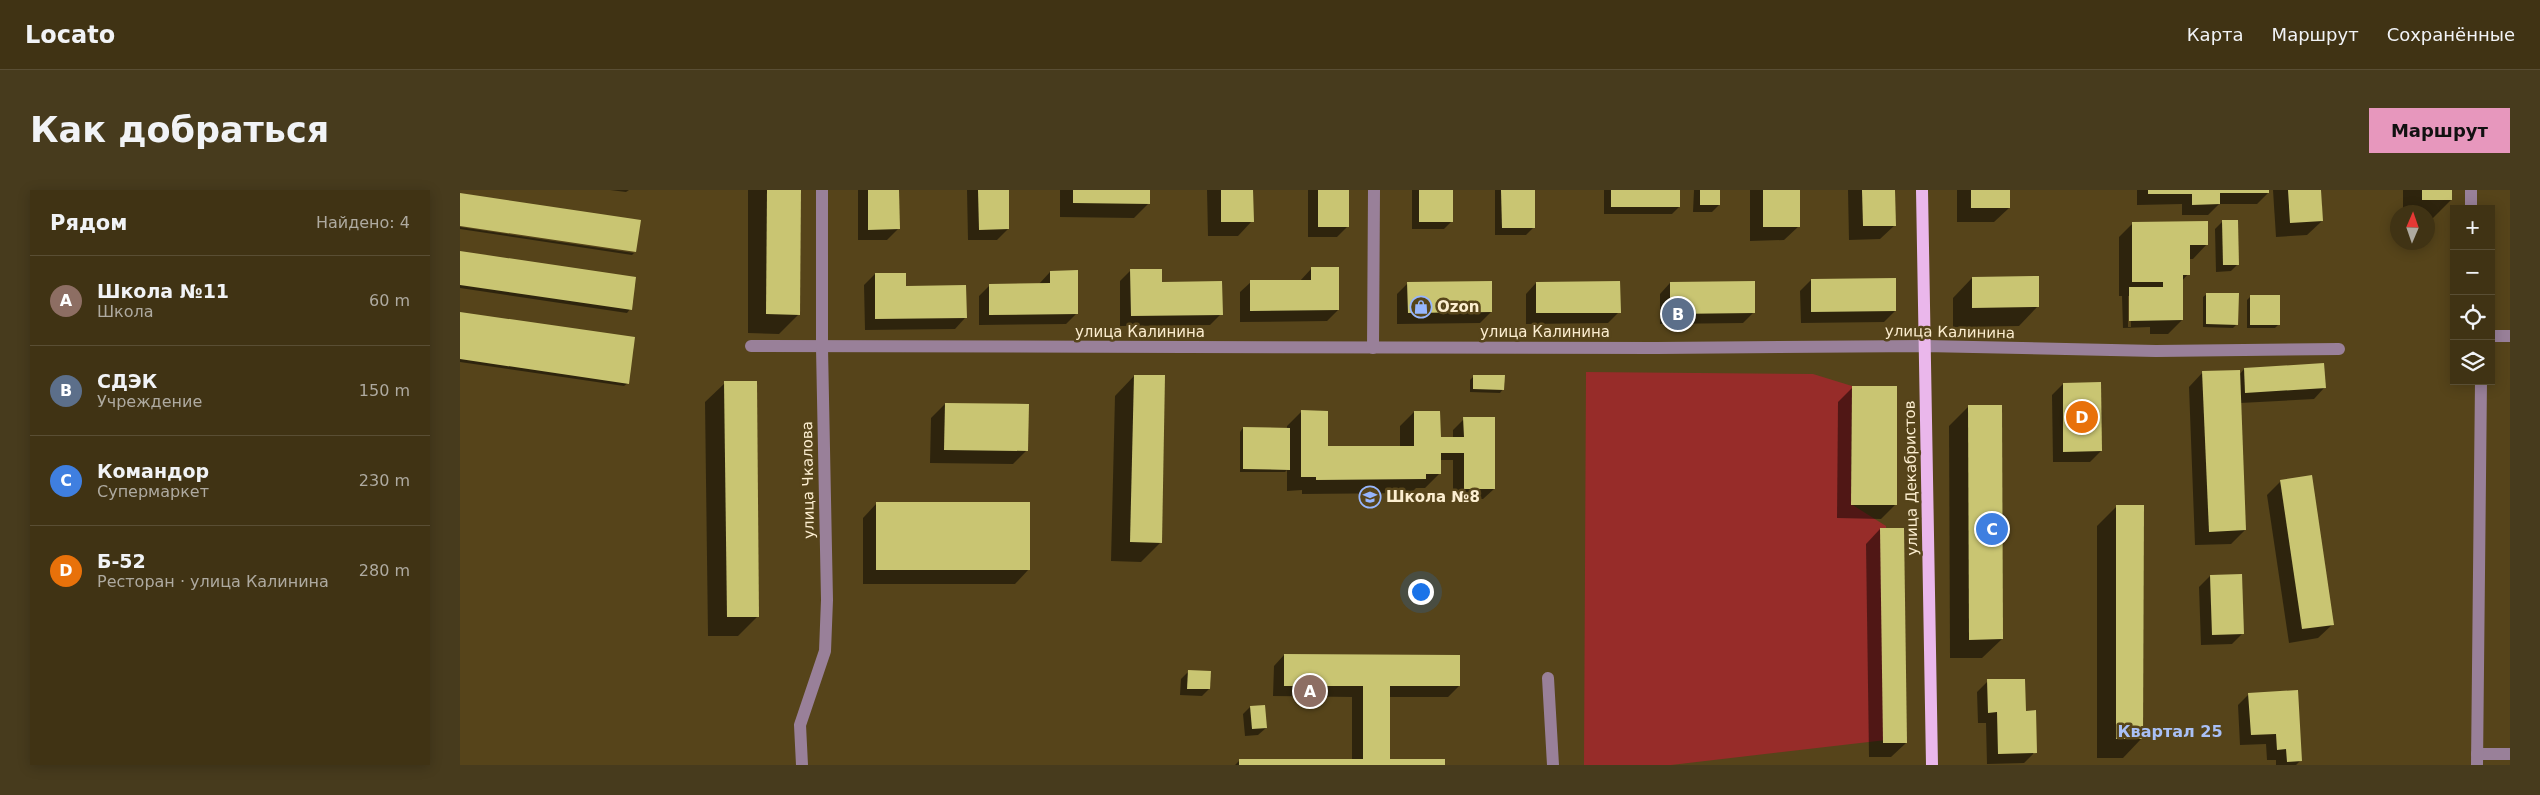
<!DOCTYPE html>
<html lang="ru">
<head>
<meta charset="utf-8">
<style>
  body { margin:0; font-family:"DejaVu Sans",sans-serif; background:#473b1d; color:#f1f3f6 }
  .controls { position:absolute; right:15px; top:15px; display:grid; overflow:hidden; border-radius:0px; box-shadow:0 2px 12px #0003 }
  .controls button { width:45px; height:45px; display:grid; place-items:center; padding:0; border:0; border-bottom:1px solid #594e34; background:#403314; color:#f1f3f6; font:25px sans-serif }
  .compass { position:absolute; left:1930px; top:15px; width:45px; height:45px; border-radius:50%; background:#403314; box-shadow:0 2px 12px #0003; rotate:2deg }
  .you { position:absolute; left:960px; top:401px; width:18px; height:18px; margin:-12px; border:4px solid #fff; border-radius:50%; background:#1a73e8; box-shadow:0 0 0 8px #1a73e833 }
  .badge { display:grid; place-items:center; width:32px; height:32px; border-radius:50%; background:#e797bd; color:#fff; font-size:16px; font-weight:700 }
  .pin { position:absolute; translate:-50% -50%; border:2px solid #fff; box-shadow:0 1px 5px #0006 }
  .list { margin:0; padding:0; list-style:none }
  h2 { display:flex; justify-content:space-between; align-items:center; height:65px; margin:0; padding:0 20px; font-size:21px }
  h2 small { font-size:16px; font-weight:400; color:#aeaaa0 }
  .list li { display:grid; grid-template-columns:32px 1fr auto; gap:15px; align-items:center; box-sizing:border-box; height:90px; padding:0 20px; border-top:1px solid #594e34 }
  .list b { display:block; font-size:19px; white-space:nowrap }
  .list p { margin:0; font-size:16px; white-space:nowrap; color:#aeaaa0 }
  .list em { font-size:16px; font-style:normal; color:#aeaaa0 }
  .icon { flex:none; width:28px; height:28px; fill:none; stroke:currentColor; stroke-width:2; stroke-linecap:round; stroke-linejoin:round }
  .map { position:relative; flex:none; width:2050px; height:575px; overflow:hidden; border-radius:0px }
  header { display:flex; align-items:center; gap:30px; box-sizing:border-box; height:70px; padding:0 25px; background:#403314; border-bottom:1px solid #594e34 }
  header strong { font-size:24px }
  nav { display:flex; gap:28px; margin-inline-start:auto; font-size:18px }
  .intro { display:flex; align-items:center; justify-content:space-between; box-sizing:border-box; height:120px; padding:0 30px }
  h1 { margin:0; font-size:35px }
  .button { padding:12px 22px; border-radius:0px; background:#e797bd; color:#111; font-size:18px; font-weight:700 }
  main { display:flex; gap:30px; padding:0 30px }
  aside { flex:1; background:#403314; border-radius:0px; box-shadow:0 2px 12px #0003 }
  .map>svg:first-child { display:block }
</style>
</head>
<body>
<header>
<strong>Locato</strong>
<nav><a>Карта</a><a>Маршрут</a><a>Сохранённые</a></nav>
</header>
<div class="intro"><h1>Как добраться</h1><a class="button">Маршрут</a></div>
<main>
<aside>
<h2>Рядом<small>Найдено: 4</small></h2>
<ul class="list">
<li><span class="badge" style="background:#8d6e63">A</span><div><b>Школа №11</b><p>Школа</p></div><em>60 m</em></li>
<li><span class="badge" style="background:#5c6f8a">B</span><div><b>СДЭК</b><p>Учреждение</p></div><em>150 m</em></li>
<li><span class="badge" style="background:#3f7fe0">C</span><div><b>Командор</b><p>Супермаркет</p></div><em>230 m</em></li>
<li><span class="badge" style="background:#e8710a">D</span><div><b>Б-52</b><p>Ресторан · улица Калинина</p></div><em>280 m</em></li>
</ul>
</aside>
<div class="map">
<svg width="2050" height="575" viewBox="0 0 2050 575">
  <rect width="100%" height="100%" fill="#56441a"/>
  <path fill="#972c29" d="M1126,182L1353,184L1392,196L1391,314L1426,336V550L1211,575H1124Z"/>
  <g fill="#0007" fill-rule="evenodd">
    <path d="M150,0H169L166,2Z"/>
    <path d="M288,0H339V124L319,144L288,143Z"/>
    <path d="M398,0H438V39L427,50H398Z"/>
    <path d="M507,0H547L548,39L537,50H508Z"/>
    <path d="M600,0H689V13L674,28L600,27Z"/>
    <path d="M747,0H792V31L778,46H748Z"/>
    <path d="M848,0H888V36L877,47H848Z"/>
    <path d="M952,0H991V32L984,39H952Z"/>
    <path d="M1035,0H1073L1074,37L1066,45H1035Z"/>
    <path d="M1144,0H1219V17L1212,24H1144Z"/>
    <path d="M1234,0H1259V15L1252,22H1233Z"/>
    <path d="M1290,0H1338L1339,36L1324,50L1290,51Z"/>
    <path d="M1388,0H1434L1435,35L1420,49L1389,50Z"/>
    <path d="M1497,0H1549V18L1534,32H1497Z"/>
    <path d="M1677,0H1808V3L1797,14H1759L1748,25H1722V14L1677,15Z"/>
    <path d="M1813,0H1860L1862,31L1847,45L1816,47Z"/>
    <path d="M1943,0H1991V10L1972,29H1968V22H1943Z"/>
    <path d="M1762,32L1778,74L1771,81L1756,82L1755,39Z"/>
    <path d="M1673,33L1747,54L1733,69H1728V84L1722,91V130L1708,144H1690V137L1663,138L1662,106H1659V47ZM1668,106H1670L1671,137H1668Z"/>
    <path d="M0,37L174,63L172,65L0,39Z"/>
    <path d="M0,62L170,119L167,123L0,98Z"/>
    <path d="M851,79L878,120L867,131L780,132V102L791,92L840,91Z"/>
    <path d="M671,80L701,93L761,124L750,135L660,136V91Z"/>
    <path d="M590,82L617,123L606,134L519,135V106L530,95L579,94Z"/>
    <path d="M415,84L505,128L495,139L405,140L404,95Z"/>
    <path d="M1512,88L1578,116L1559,136L1493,137V108Z"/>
    <path d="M1351,90L1435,121L1424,132L1341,133L1340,101Z"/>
    <path d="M948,93L1031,122L1020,133L937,134V104Z"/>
    <path d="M1076,93L1159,122L1148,133L1066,134V104Z"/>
    <path d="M1210,93L1294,122L1283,133L1200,134V104Z"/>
    <path d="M1747,104L1777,134L1773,138L1743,137V107Z"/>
    <path d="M1791,106L1819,134L1815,138H1787V110Z"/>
    <path d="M0,123L168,193L164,196L0,172Z"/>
    <path d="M1784,179L1864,198L1854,209L1780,213L1785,340L1771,354L1735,355L1729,197L1743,182L1779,185Z"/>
    <path d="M674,186L701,352L681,372L651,371L655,206Z"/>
    <path d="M1014,186L1043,199L1040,203L1010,202V190Z"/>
    <path d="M265,193L298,426L278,446H248L245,212Z"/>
    <path d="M1603,194L1641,261L1630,272H1593L1592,205Z"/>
    <path d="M1392,198L1436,314L1421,329L1377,328L1378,212Z"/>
    <path d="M485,214L567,260L553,274L470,273L471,228Z"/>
    <path d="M1509,216L1542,449L1522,468H1490L1489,236Z"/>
    <path d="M841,222L866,257H940V236L954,222L979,250L993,248V240L1004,229L1034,299L1023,309H993V270H979V284L965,298H956L951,303L842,304V300L827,301V280L825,282H780V242L783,238L827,239V236Z"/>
    <path d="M1821,291L1873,434L1858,448L1829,453L1807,305Z"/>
    <path d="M417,313L569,379L555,394H403V328Z"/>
    <path d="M1656,317L1682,548L1663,568H1637V336Z"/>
    <path d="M1420,339L1446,553L1431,567H1409L1406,354Z"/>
    <path d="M1750,386L1783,443L1772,454L1741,455L1739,397Z"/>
    <path d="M824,465L999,496L988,507H929V571L984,575H775L780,570L892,571V507L813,506L814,476Z"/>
    <path d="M728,482L749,499L742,506L720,505L721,489Z"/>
    <path d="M1528,491L1564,522L1575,562L1564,573L1527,574L1526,533H1518L1517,502Z"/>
    <path d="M1789,504L1841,570L1836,575H1816V570H1807L1806,554L1780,555L1778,515Z"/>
    <path d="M790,517L806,538L798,545L785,546L783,524Z"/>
  </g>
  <g fill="#c9c572">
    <path d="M307,0H341L340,125L306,124Z"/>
    <path d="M408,0H439L440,39L408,40Z"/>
    <path d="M518,0H549V39L519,40Z"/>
    <path d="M613,0H690V14L613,13Z"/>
    <path d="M761,0H793L794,32H761Z"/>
    <rect x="858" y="0" width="31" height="37"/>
    <rect x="959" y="0" width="34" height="32"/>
    <path d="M1041,0H1075V38H1042Z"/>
    <rect x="1151" y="0" width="69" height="17"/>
    <rect x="1240" y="0" width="20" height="15"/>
    <rect x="1303" y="0" width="37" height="37"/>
    <path d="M1402,0H1435L1436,36H1403Z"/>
    <rect x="1511" y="0" width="39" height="18"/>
    <path d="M1688,0H1809V3H1760V14L1732,15V4H1688Z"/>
    <path d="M1828,0H1861L1863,31L1830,33Z"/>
    <rect x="1962" y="0" width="30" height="10"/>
    <path d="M0,3L181,30L176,62L0,36Z"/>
    <path d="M1762,30H1778L1779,75H1763Z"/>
    <path d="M1748,31V55H1730V85H1723V130L1669,131V97H1703V92H1672V32Z"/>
    <path d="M0,61L176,87L172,120L0,95Z"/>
    <path d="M851,77H879V120L790,121V90H851Z"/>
    <path d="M670,79H702V92L762,91L763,125L671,126Z"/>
    <path d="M618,80V124L529,125V94L590,93V81Z"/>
    <path d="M415,83H446V96L506,95L507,128L415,129Z"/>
    <path d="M1579,86V117L1512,118V87Z"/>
    <path d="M1436,88V121L1351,122V89Z"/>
    <path d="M1032,91V122L948,123L947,92Z"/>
    <path d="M1160,91L1161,123H1076V92Z"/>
    <path d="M1295,91V123L1210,124V92Z"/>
    <path d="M1746,103H1779L1778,135L1746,134Z"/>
    <rect x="1790" y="105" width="30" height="30"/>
    <path d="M0,122L175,147L169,194L0,169Z"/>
    <path d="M1864,173L1866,198L1785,203L1784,178Z"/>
    <path d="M1780,180L1786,340L1749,342L1742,181Z"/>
    <path d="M674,185H705L702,353L670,352Z"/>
    <path d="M1013,185H1045L1044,200L1013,199Z"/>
    <path d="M264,191H297L299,427H267Z"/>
    <path d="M1641,192L1642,261L1603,262V193Z"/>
    <path d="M1392,196H1437V315H1391Z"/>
    <path d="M485,213L569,214L568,261L484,260Z"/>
    <path d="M1508,215H1542L1543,449L1509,450Z"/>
    <path d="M841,220L868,221V256H954V221H980L981,247H1004L1003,227H1035V299H1004V263H981V284H966V289L856,290V287H841Z"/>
    <path d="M783,237L830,238V280L783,279Z"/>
    <path d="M1852,285L1874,435L1842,439L1820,290Z"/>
    <rect x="416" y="312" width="154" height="68"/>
    <path d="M1656,315H1684L1683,549H1656Z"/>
    <path d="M1420,338H1444L1447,553H1423Z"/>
    <path d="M1782,384L1784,444L1752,445L1750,385Z"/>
    <path d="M824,464L1000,465V496H930V569H985V575H779V569H903V496H824Z"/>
    <path d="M728,480L751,481L750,499H727Z"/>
    <path d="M1527,489H1565L1566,521L1576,520L1577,563L1538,564L1537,522L1528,523Z"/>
    <path d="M1838,500L1842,571L1827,572L1826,559L1817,560L1816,544L1791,545L1788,503Z"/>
    <path d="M805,515L807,538L792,539L790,516Z"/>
  </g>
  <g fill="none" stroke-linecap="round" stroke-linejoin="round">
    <g stroke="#998099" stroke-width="12">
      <path d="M2011,0V19"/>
      <path d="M2031,146H2050"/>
      <path d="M291,156L1196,158L1465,156L1696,161L1879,159"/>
      <path d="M913,158L914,0"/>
      <path d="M1088,488L1093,575"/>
      <path d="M2017,564H2050"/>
      <path d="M342,575L340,535L365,461L367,410L362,158V0"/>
      <path d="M2017,575L2021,191"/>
    </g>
    <path stroke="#eab7eb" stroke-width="12" d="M1462,0L1472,575"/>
  </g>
  <defs>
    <g id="shop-ring" transform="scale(1.125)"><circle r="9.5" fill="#56441a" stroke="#97b6fd" stroke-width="1.5"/><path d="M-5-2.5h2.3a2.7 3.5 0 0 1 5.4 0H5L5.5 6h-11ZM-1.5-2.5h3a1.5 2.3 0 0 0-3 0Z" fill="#97b6fd"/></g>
    <g id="school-ring" transform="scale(1.125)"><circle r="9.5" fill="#56441a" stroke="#97b6fd" stroke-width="1.5"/><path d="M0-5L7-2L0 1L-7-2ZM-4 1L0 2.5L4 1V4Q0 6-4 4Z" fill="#97b6fd"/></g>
  </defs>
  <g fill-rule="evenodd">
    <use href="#shop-ring" x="961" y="117"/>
    <use href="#school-ring" x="910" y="307"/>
  </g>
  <g text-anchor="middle" stroke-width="5" stroke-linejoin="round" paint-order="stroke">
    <g font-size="15" font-weight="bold" fill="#fceed0" stroke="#56441a" text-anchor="start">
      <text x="977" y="122">Ozon</text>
      <text x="926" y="312">Школа №8</text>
    </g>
    <g font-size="15" fill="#fceed0" stroke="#56441a">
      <text x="680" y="147">улица Калинина</text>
      <text x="1085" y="147">улица Калинина</text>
      <text transform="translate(1490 142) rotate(1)" y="5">улица Калинина</text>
      <text transform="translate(1451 288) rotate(-91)" y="5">улица Декабристов</text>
      <text transform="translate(348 290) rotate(-91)" y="5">улица Чкалова</text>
    </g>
    <g font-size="16" font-weight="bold" fill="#a9c0f6" stroke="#56441a">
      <text x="1710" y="547">Квартал 25</text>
    </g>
  </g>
</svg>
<div class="controls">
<button>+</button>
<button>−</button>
<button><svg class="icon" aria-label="locate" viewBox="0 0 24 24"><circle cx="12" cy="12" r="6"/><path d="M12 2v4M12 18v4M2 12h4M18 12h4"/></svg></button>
<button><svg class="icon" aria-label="layers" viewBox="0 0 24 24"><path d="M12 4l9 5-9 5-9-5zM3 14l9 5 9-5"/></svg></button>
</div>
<svg class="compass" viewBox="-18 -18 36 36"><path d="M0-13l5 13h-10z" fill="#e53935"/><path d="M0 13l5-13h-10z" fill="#aeaaa0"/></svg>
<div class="you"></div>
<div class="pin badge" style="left:850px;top:501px;background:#8d6e63">A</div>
<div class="pin badge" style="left:1218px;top:124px;background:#5c6f8a">B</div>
<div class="pin badge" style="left:1532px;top:339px;background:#3f7fe0">C</div>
<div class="pin badge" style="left:1622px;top:227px;background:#e8710a">D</div>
</div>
</main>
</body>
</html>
